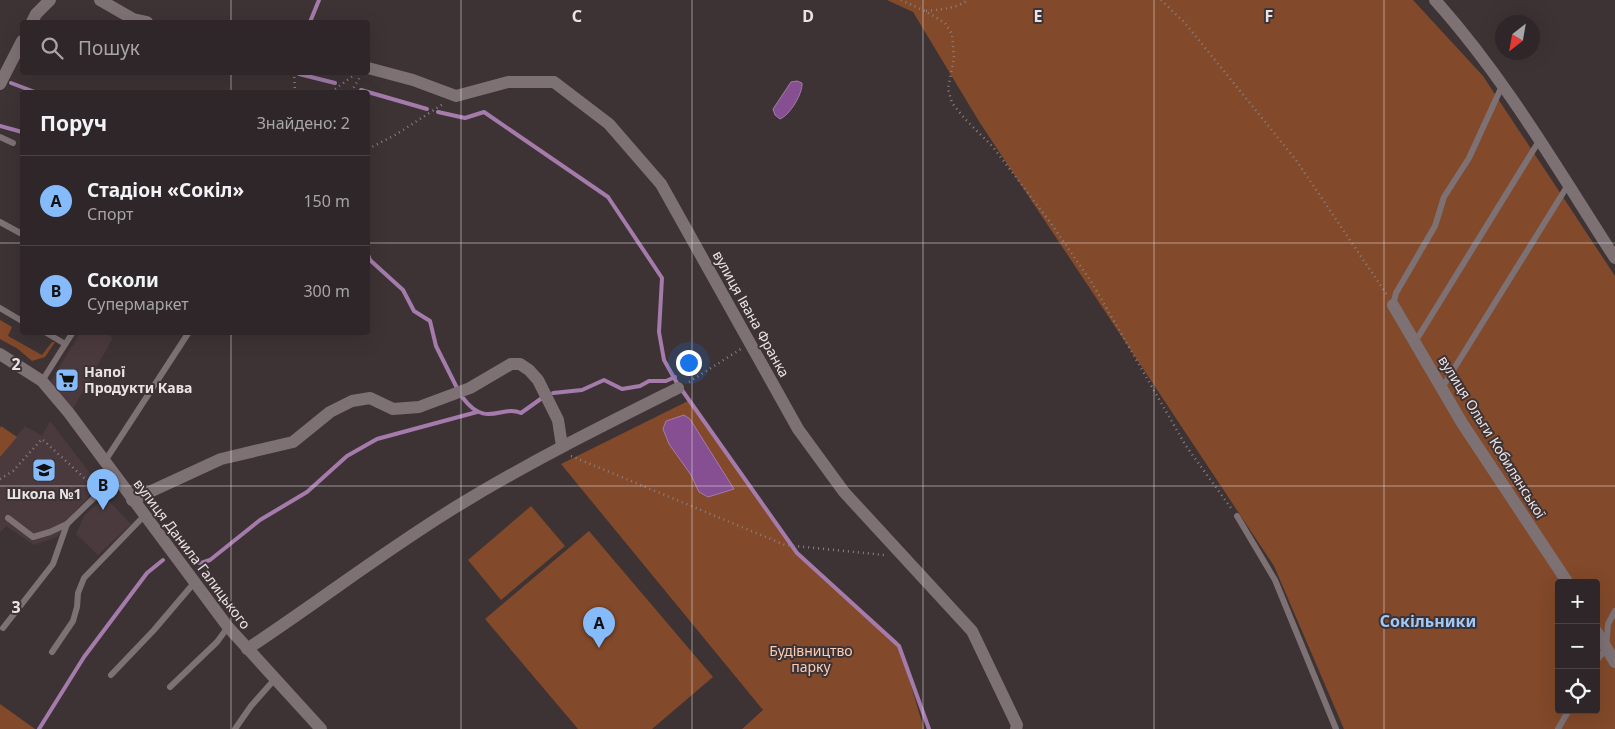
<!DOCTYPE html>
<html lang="uk">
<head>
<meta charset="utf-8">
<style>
  body { margin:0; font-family:"Noto Sans",sans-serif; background:#3a3234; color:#f1f3f6 }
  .controls { position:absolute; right:15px; bottom:15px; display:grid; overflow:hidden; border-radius:5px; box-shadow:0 5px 20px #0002 }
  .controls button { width:45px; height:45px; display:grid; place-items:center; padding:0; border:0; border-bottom:1px solid #494345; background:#2e2628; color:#f1f3f6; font:25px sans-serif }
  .compass { position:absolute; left:1495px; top:15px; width:45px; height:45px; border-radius:50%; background:#2e2628; box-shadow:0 5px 20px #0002; rotate:211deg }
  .you { position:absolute; left:688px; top:362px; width:18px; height:18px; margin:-12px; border:4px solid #fff; border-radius:50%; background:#1a73e8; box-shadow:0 0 0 8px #1a73e833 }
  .badge { display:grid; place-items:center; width:32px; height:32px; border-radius:50%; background:#86bbfb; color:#111; font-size:16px; font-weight:700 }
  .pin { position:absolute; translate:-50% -41px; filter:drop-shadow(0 1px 2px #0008) }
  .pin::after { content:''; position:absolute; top:26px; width:18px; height:15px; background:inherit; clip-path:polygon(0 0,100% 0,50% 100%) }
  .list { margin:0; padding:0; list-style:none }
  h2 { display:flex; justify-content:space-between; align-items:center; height:65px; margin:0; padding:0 20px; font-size:21px }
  h2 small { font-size:16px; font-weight:400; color:#a7a5a8 }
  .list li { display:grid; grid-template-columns:32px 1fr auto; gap:15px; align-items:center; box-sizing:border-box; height:90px; padding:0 20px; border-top:1px solid #494345 }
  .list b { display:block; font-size:19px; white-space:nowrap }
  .list p { margin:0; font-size:16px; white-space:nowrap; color:#a7a5a8 }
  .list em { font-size:16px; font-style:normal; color:#a7a5a8 }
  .icon { flex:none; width:28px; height:28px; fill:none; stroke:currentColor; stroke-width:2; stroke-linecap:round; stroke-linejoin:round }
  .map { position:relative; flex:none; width:1615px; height:729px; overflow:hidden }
  .search { position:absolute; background:#2e2628; box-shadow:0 5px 20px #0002; left:20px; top:20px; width:350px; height:55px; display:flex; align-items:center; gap:12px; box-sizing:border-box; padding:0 18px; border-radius:5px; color:#a7a5a8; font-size:19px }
  .panel { position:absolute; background:#2e2628; box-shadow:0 5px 20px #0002; left:20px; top:90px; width:350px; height:245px; border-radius:5px }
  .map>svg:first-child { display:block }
</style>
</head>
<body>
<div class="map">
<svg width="1615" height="729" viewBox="0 0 1615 729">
  <rect width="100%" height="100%" fill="#3d3335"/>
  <g fill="#4b3a3d">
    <path d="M80,333H105L113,338L71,412L48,386Z"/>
    <path d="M50,421L99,485L68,519L57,537L34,545L6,526L0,533V456L25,426L42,436Z"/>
    <path d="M105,497L131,524L98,555L76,534L84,516Z"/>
  </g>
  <g fill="#82492a" fill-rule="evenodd">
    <path d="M887,0H1413L1483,76L1615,276V729H1344L1274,566L980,123L913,12ZM1559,583H1596V710H1559Z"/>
    <path d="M0,320L12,327L8,336L42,355L52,342H55L45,357L32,361L18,349L0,339Z"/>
    <path d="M690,400L797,551L898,642L924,729H742L763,710L561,464Z"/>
    <path d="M1,426L17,437L0,457V428Z"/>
    <path d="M531,506L565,546L501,600L468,560Z"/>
    <path d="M589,531L713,677L652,729H578L485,619Z"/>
    <path d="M0,704L35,729H0Z"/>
  </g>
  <g fill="#864f92" stroke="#a47bab">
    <path d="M797,81L802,83C803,93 790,115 780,119L775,115L773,109L791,82Z"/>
    <path d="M684,415L690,419L734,489L708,497L699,492L691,475L669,444L663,429L666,421Z"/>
  </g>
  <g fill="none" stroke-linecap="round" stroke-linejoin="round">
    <g stroke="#a47bab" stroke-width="4">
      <path d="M310,22L319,0"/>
      <path d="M299,74L335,83"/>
      <path d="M11,83L35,92"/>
      <path d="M361,90L427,109"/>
      <path d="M438,112L465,118L484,112L608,197L662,278L659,332L664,360L677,383L797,553L899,646L929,729"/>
      <path d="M0,126L22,132"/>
      <path d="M368,255L370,260L403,290L414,311L430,321L436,346L457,388"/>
      <path d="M553,393L582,390L604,380L622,389L640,386L649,381H666L675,377"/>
      <path d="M463,398C486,429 502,404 521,413L542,398"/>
      <path d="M193,562L201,563L210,560L260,520L307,492L347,456L377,439L477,412"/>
      <path d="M39,729L84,657L147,573L163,560"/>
    </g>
    <g stroke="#8a8183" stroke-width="2.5" stroke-dasharray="1 4" stroke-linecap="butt">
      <path d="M901,0L925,11L945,23L952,34L954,58L948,89L952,103L965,119L993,147L1050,222L1092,283L1186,446L1231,508"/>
      <path d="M1161,0L1185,23L1296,160L1387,295"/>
      <path d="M926,11C942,9 955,9 968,0"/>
      <path d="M294,72L295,92"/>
      <path d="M331,92L357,73"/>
      <path d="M351,92L360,77"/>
      <path d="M368,149L397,134L443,104"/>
      <path d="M689,382L741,349"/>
      <path d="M571,456L785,545L884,555"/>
      <path d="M0,479L13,471L42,439L93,486"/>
    </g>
    <g stroke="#7d7174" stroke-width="6">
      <path d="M0,137L13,143"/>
      <path d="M0,222L22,234"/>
      <path d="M1393,305L1396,293L1435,226L1444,197L1469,158L1502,86"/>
      <path d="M0,308L22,321"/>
      <path d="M45,332L65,344"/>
      <path d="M1415,342L1539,141"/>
      <path d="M42,381L73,332"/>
      <path d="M1442,388L1568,185"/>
      <path d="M105,461L189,332"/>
      <path d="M1237,516L1275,580L1336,729"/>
      <path d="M8,518L33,537L50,532L67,524L99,493L112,474"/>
      <path d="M3,628L53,564L67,524"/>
      <path d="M52,652L73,621L77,607L78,593L84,578L144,516"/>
      <path d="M1596,661L1606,649L1608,624L1615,611"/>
      <path d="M111,675L154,630L194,583"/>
      <path d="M170,687L217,642L228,627"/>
      <path d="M235,729L251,706L274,680"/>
      <path d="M1558,729L1569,710"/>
    </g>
    <g stroke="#7d7174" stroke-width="12">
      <path d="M100,0L133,19L147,22"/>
      <path d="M1435,0C1505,78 1558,170 1615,258"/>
      <path d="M32,22L36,14L50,0"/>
      <path d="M368,68L413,80L456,96L508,82H554L609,124L661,184L798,429L844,492L972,631L1017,725L1016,729"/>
      <path d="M0,84L22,41"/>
      <path d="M1393,305L1462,423L1568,583"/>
      <path d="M132,500L221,459L293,442L330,412L352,401L370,398L393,409L419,407L470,388L511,364H520L529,370L538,380L558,420L562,446"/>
      <path d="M1596,631L1615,662"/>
      <path d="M247,649C320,601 389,547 464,502C533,460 606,424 678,388"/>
    </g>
    <path stroke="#7d7174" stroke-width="12" d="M0,354L42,381L69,413L228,627L321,729"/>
  </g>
  <path fill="none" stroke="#eae3e5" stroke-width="1" stroke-opacity="0.55" d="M231,0V22M461,0V729M692,0V729M923,0V729M1154,0V729M1384,0V729M231,72V92M0,243H22M368,243H1615M231,332V729M0,486H1615"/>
  <defs>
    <g id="supermarket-square" transform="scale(1.25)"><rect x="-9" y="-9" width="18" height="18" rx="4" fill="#86bbfb" stroke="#3d3335"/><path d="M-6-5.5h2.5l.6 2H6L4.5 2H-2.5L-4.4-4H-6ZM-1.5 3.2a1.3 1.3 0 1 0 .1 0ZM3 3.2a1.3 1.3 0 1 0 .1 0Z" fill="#111"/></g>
    <g id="school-square" transform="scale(1.25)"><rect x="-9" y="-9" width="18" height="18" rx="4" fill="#86bbfb" stroke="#3d3335"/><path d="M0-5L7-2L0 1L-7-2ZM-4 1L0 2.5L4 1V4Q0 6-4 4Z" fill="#111"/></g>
  </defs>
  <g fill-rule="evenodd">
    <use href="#supermarket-square" x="67" y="380"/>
    <use href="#school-square" x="44" y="470"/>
  </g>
  <g text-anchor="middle" stroke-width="4" stroke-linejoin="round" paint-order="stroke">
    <g font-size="14" fill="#eae3e5" stroke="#3d3335">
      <text transform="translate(751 314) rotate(61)" y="5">вулиця Івана Франка</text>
      <text transform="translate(1492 437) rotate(58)" y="5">вулиця Ольги Кобилянської</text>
      <text transform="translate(192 554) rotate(53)" y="5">вулиця Данила Галицького</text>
    </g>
    <g font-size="14" font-weight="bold" fill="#eae3e5" stroke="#3d3335" text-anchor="start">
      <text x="84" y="377">Напої<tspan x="84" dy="16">Продукти Кава</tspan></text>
      <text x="44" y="499" text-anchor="middle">Школа №1</text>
    </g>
    <g font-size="14" fill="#fbceb7" stroke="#3d3335">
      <text x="811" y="656">Будівництво<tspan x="811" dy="16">парку</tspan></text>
    </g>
    <g font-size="16" font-weight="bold" fill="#a0c8f8" stroke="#3d3335">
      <text x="1428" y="627">Сокільники</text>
    </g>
  </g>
  <g font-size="16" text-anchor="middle" font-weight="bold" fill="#eae3e5" stroke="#3d3335" stroke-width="4" stroke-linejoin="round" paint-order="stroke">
    <text x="577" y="22">C</text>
    <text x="808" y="22">D</text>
    <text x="1038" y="22">E</text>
    <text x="1269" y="22">F</text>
    <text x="16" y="370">2</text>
    <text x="16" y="613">3</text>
  </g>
</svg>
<div class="controls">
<button>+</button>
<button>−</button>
<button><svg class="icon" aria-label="locate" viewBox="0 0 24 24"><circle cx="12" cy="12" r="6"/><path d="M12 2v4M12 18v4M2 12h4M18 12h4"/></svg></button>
</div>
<svg class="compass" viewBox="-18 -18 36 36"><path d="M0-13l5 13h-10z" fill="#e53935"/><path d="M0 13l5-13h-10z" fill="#a7a5a8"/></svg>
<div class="you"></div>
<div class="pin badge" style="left:599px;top:648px">A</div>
<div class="pin badge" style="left:103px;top:510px">B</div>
<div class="search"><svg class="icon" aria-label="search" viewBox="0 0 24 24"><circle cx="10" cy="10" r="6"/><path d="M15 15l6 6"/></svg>Пошук</div>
<section class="panel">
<h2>Поруч<small>Знайдено: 2</small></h2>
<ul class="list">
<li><span class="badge">A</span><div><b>Стадіон «Сокіл»</b><p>Спорт</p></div><em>150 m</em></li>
<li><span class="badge">B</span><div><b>Соколи</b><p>Супермаркет</p></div><em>300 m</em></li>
</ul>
</section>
</div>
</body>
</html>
